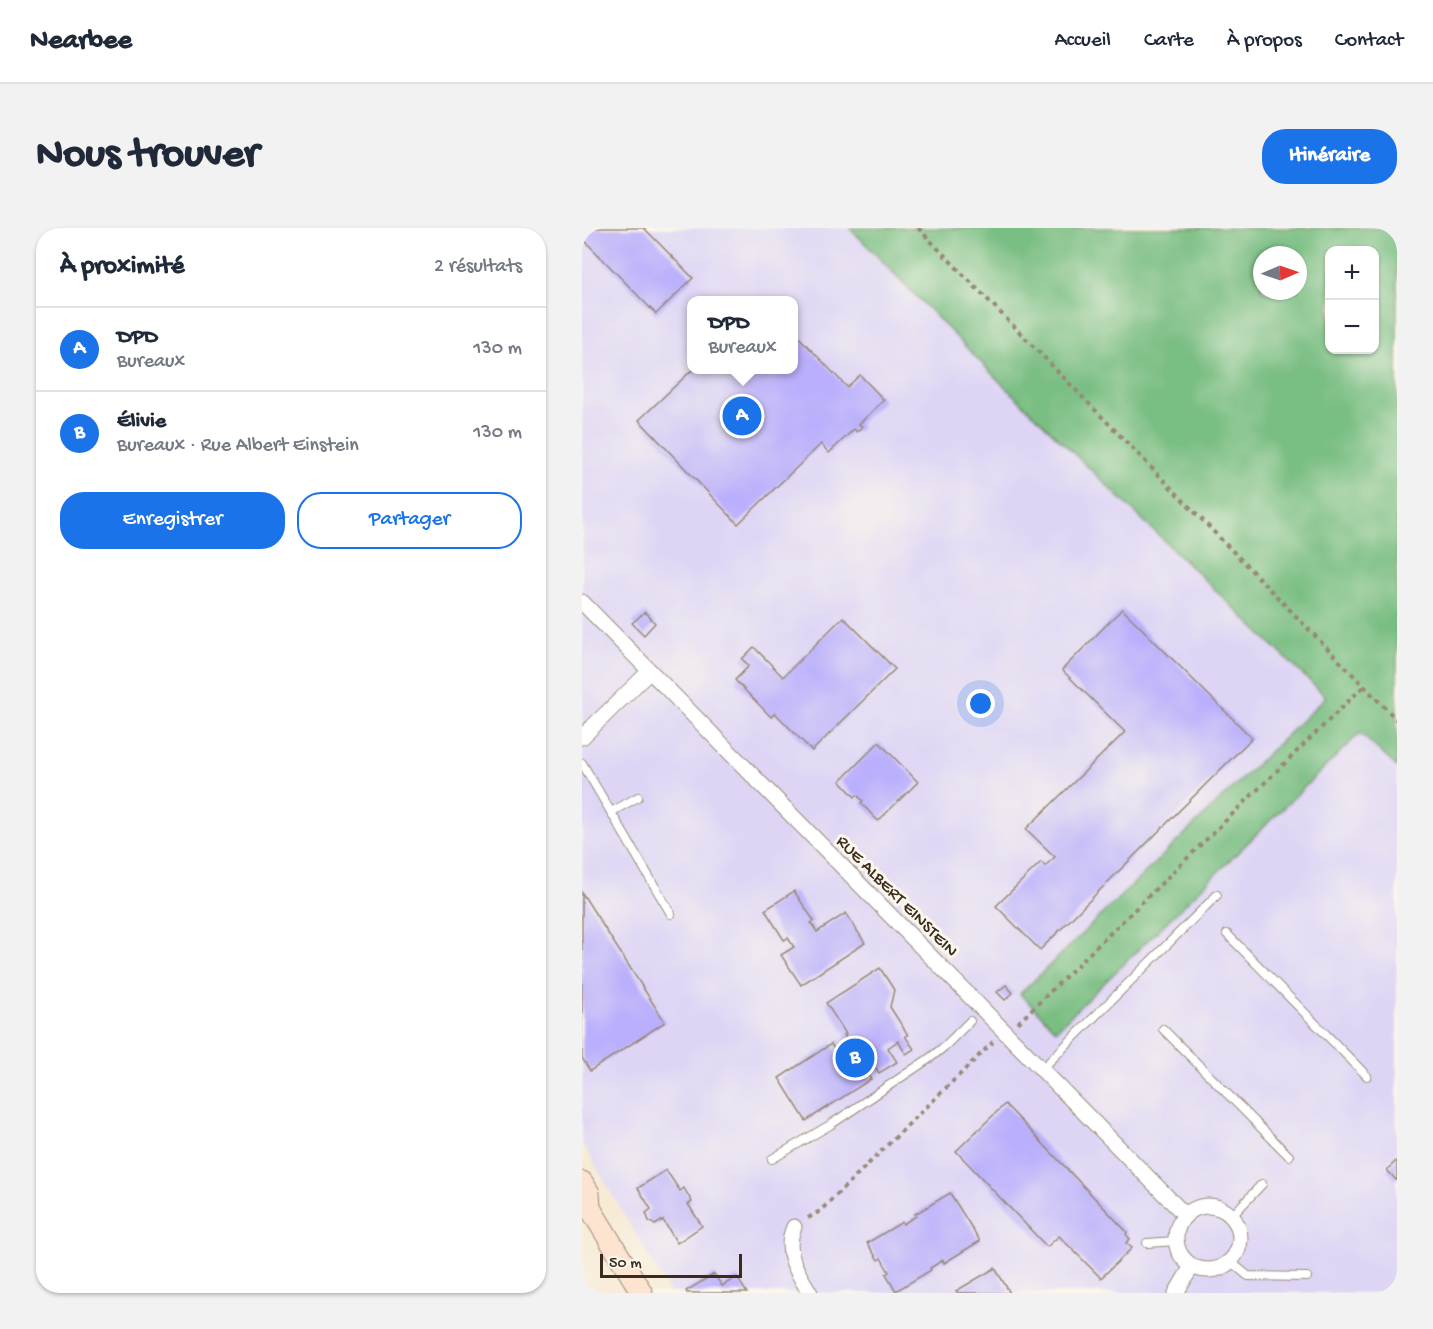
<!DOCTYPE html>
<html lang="fr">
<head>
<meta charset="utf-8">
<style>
  body { margin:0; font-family:"Gochi Hand",sans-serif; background:#f2f2f3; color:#1f2937 }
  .controls { position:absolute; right:18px; top:18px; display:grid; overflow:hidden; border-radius:12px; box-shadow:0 2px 4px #0004 }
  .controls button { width:54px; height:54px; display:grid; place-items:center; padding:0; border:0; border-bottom:2px solid #e0e1e3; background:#fff; color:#1f2937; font:30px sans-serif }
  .compass { position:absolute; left:671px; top:18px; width:54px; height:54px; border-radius:50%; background:#fff; box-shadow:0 2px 4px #0004; rotate:88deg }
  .scale { position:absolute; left:18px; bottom:15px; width:142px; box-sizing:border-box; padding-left:6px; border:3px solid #3b2a1e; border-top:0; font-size:16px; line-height:21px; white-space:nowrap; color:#3b2a1e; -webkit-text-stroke:4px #fbf7ec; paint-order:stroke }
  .you { position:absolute; left:399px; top:476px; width:21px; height:21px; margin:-15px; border:4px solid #fff; border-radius:50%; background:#1a73e8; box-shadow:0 0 0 9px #1a73e833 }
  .badge { display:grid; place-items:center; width:39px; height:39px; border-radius:50%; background:#1a73e8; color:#fff; font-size:20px; font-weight:700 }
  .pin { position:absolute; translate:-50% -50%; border:3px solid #fff; box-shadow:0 2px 6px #0006 }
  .popup { position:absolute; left:105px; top:68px; width:111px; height:78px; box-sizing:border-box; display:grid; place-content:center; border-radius:12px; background:#fff; filter:drop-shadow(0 2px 4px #0005); font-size:20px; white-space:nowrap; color:#747a83 }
  .popup b { font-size:22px; color:#1f2937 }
  .popup::after { content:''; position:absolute; left:50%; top:100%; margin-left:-12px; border:12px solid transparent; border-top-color:#fff }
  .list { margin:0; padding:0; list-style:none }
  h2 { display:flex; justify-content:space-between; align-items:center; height:78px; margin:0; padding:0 24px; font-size:26px }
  h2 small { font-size:20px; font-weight:400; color:#747a83 }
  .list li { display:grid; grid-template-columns:39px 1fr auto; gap:18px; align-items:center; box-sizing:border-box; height:84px; padding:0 24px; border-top:2px solid #e0e1e3 }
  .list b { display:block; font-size:22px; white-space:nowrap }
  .list p { margin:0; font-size:20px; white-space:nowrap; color:#747a83 }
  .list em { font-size:20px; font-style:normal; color:#747a83 }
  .actions { display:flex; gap:12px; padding:18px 24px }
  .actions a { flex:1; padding:14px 0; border:2px solid #1a73e8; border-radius:24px; text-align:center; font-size:21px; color:#1a73e8 }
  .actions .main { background:#1a73e8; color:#fff }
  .map { position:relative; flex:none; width:815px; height:1065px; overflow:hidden; border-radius:24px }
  header { display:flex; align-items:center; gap:36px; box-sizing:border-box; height:84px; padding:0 30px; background:#fff; border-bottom:2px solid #e0e1e3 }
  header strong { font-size:28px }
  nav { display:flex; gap:33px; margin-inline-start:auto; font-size:21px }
  .intro { display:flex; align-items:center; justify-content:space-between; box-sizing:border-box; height:144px; padding:0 36px }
  h1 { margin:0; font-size:42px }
  .button { padding:15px 27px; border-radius:24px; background:#1a73e8; color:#fff; font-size:21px; font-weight:700 }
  main { display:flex; gap:36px; padding:0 36px }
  aside { flex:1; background:#fff; border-radius:24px; box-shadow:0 2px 4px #0004 }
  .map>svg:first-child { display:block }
</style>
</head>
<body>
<header>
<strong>Nearbee</strong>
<nav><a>Accueil</a><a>Carte</a><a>À propos</a><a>Contact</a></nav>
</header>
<div class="intro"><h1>Nous trouver</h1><a class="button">Itinéraire</a></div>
<main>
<aside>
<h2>À proximité<small>2 résultats</small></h2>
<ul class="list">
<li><span class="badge">A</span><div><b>DPD</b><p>Bureaux</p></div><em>130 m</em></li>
<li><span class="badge">B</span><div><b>Élivie</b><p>Bureaux · Rue Albert Einstein</p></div><em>130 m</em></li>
</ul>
<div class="actions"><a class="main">Enregistrer</a><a>Partager</a></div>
</aside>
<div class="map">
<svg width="815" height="1065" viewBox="0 0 815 1065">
  <rect width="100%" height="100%" fill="#fbf7ec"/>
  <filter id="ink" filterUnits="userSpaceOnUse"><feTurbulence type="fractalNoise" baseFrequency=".0167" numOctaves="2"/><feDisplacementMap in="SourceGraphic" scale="12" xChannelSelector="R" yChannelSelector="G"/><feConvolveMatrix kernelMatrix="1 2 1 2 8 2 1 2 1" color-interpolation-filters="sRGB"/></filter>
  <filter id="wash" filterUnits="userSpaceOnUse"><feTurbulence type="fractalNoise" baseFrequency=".008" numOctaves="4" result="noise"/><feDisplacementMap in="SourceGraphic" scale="24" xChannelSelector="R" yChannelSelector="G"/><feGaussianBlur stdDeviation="1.35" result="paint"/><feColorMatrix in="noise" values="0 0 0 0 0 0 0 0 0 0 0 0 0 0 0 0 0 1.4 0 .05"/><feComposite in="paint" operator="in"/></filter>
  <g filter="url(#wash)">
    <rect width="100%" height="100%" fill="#f5e8d0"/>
    <path fill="#ded5f5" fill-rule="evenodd" d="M0,0H268L417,153L815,539V1065H88L0,915ZM109,72H211V142H109Z"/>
    <path fill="#79be82" stroke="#5a7450" stroke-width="1.5" fill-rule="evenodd" d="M268,0H815V539L778,505L474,802L438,766L744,469L417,153ZM748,22H792V122H748ZM680,27H716V63H680Z"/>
    <g id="blocks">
      <g fill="#baaffc">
        <path d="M0,0H62L111,50L74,86L0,10Z"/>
        <path d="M211,103L265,159L278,147L302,172L277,196L280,199L275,204L272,201L247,225L239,216L156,296L57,192L110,142H211Z"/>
        <path d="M540,381L670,510L458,722L414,678L459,634L463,638L473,629L444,601L543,504L480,442Z"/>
        <path d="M63,384L73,395L62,407L50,395Z"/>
        <path d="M261,389L313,441L230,523L193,485L189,489L153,452L167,438L160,431L172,419L201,449Z"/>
        <path d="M297,514L336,554L296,593L279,575L281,573L275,567L273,569L258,553Z"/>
        <path d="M212,663L232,693L229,695L235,704L264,685L283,715L219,757L199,727L212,719L206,710L202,712L183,682Z"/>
        <path d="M0,665L83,794L8,843L0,830Z"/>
        <path d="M298,740L312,762L308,779L326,807L323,808L332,821L324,826L316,813L306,820L315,834L297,845L291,836L283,841L289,851L224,893L197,850L249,816L262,836L275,828L262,807L264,806L244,775Z"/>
        <path d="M424,757L431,765L423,772L415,764Z"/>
        <path d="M423,876L545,1004L544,1006L548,1011L544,1015L550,1020L519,1050L477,1008L465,1019L374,923Z"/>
        <path d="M815,932V953L805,942Z"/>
        <path d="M84,942L98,963L102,960L110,974L106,976L120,998L95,1015L81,992L73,997L67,993L64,985L69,981L56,960Z"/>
        <path d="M368,965L398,1013L362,1035L361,1032L348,1040L349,1042L314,1063L304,1046L307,1044L299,1030L296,1032L285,1015L320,994L321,996L334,988L333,986Z"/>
        <path d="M413,1040L428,1065H376L374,1063Z"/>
        <path d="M132,1046L140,1058L155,1049L165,1065H105L104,1063Z"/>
      </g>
    </g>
  </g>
  <g filter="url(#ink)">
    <use href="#blocks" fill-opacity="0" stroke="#988977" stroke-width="1.5"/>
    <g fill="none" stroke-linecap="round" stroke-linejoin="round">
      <g stroke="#988977" stroke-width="10">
        <g id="service">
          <path d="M0,535L89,686"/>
          <path d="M29,584L56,569"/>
          <path d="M645,706L785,848"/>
          <path d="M581,801L707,928"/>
          <path d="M460,841L635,667"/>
          <path d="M190,931L248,897L348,830L363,818L388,793"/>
          <path d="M649,989L680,956"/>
          <path d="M565,1015L594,1013"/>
          <path d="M648,1033L666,1048L725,1049"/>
        </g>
      </g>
      <g stroke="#988977" stroke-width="17">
        <g id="minor">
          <path d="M0,374L603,987"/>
          <path d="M0,509L68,443"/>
          <circle cx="626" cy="1010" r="32"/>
          <path d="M212,999C201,1023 215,1044 228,1065"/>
          <path d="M594,1065L610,1038"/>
        </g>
      </g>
      <g stroke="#988977" stroke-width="23">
        <g id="secondary">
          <path d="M0,954L7,965L8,980"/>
          <path d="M0,974L8,980L60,1065"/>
        </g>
      </g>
      <g stroke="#988977" stroke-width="4" stroke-dasharray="4.5 4.5" stroke-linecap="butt">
        <path d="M336,0L815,492"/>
        <path d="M436,795L782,458"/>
        <path d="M226,990L238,983L411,814"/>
      </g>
      <use href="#service" stroke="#fff" stroke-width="8"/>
      <use href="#minor" stroke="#fff" stroke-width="15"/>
      <use href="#secondary" stroke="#fde4d1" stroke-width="21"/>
    </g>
  </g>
  <g text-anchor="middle" stroke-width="6" stroke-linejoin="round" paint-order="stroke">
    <g font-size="18" fill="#3b2a1e" stroke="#fbf7ec">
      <text transform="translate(316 667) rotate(45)" y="6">RUE ALBERT EINSTEIN</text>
    </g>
  </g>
</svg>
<div class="controls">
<button>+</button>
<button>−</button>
</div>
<svg class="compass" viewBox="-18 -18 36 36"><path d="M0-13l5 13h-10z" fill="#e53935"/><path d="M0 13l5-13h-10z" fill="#747a83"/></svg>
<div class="scale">50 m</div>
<div class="you"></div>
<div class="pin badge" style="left:160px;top:188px">A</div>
<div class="popup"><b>DPD</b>Bureaux</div>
<div class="pin badge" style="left:273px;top:830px">B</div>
</div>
</main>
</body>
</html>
